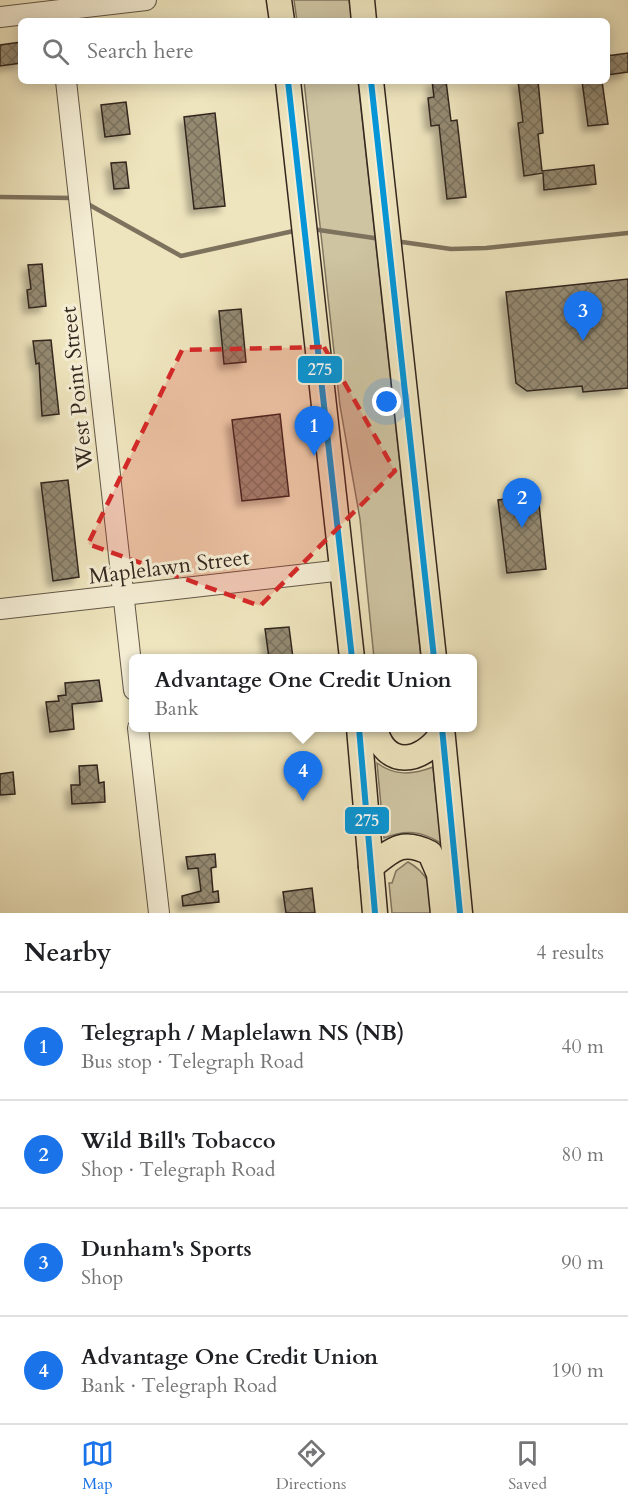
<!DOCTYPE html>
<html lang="en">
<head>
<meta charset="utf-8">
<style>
  body { margin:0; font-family:Cardo,serif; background:#f6f6f6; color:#202124 }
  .you { position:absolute; left:387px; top:402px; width:21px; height:21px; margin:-15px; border:4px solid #fff; border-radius:50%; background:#1a73e8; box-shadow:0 0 0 9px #1a73e833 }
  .badge { display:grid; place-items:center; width:39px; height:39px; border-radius:50%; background:#1a73e8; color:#fff; font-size:20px; font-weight:700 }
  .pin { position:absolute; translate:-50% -50px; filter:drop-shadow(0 2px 3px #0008) }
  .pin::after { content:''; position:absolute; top:32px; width:21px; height:18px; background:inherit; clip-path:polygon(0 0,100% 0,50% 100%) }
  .popup { position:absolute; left:129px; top:654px; width:348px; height:78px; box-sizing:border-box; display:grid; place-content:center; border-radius:9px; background:#fff; filter:drop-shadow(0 2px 4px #0005); font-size:20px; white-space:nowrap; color:#757577 }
  .popup b { font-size:22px; color:#202124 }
  .popup::after { content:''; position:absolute; left:50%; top:100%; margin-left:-12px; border:12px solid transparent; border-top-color:#fff }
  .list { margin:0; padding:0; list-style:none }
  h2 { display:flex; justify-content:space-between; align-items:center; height:78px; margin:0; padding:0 24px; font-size:26px }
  h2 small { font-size:20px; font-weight:400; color:#757577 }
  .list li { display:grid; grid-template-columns:39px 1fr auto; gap:18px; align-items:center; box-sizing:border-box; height:108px; padding:0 24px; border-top:2px solid #e0e0e0 }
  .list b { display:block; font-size:22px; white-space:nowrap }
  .list p { margin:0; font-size:20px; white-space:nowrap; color:#757577 }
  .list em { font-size:20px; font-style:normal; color:#757577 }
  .icon { flex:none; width:33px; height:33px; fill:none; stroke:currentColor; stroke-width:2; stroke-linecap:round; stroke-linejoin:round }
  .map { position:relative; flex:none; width:628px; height:913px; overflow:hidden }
  .search { position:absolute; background:#fff; box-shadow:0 3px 15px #0003; left:18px; right:18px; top:18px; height:66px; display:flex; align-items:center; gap:15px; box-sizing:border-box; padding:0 21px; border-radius:9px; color:#757577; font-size:22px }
  .sheet { height:510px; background:#fff }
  nav { display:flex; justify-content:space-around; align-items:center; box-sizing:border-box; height:84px; border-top:2px solid #e0e0e0; background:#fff; font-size:16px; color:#757577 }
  nav a { display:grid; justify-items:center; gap:3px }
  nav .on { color:#1a73e8 }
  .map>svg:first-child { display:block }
</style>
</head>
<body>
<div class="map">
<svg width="628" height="913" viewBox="0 0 628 913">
  <defs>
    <pattern id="building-cross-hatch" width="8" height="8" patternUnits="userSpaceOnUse" patternTransform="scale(1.5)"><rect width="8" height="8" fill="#948971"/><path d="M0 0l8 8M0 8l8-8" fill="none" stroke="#79705c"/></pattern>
    <filter id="shadow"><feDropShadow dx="-5.5" dy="5.5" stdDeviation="3" flood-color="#0004"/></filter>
  </defs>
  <rect width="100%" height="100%" fill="#eee4bd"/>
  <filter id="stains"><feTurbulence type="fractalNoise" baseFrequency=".00333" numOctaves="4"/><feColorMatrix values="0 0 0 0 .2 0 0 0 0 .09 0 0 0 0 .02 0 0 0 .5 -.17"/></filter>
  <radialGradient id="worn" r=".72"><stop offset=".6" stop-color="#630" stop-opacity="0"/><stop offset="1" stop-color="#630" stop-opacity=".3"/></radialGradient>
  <g fill="#cec4a2" stroke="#807660" stroke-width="1.5">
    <path d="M294,0H349L352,21H297Z"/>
    <path d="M304,81H358L421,658H374L360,519L340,406Z"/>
    <path d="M377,763C395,776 412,775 433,767L441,843C421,831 406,829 384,838Z"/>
    <path d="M408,862C429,873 433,892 440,913H392L389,883H392L396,871Z"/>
  </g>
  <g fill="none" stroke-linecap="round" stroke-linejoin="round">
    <g stroke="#7d725d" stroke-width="4.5">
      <path d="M0,197L73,198"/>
      <path d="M86,203L181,256L298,230"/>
      <path d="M312,229L381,239"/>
      <path d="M395,241L451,249L486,248L628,233"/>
    </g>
  </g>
  <g fill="url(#building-cross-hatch)" stroke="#33271e" stroke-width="1.5" filter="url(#shadow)">
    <path d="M21,42V63L0,66V45Z"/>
    <path d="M628,53V72L607,75V56Z"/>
    <path d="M432,81H446L451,121L457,120L466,197L447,199L439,125L431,126L428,98L434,97Z"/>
    <path d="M518,81H538L543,133L538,134L542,171L594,165L596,184L544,190L543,173L524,176L518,123L523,122Z"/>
    <path d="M582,81H602L608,124L588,126Z"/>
    <path d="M126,102L130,134L105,137L101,105Z"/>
    <path d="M215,113L225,206L194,209L184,117Z"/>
    <path d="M126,162L129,188L114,189L111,163Z"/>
    <path d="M42,264L46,306L29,308L27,290L31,289L28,265Z"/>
    <path d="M628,279V388L583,392L582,386L527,391L516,383L506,292Z"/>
    <path d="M241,309L246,362L224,364L219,311Z"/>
    <path d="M51,340L59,414L42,416L39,363L36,364L33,341Z"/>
    <path d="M280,414L289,496L242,501L232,420Z"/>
    <path d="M68,480L79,577L53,581L41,483Z"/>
    <path d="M538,495L546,569L507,573L498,500Z"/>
    <path d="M289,627L293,658H269L265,629Z"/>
    <path d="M99,680L102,701L72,704L74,729L50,732L46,702L59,701L58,696L66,695L65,683Z"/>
    <path d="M97,765L99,783L104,782L105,802L72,804L71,785H80L79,766Z"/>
    <path d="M13,772L15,794L0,795V774Z"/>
    <path d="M215,854L216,867L211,868L213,892L218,891L219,902L183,906L182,896L201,891L198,868L188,869L186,857Z"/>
    <path d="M312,888L315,913H286L283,892Z"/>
  </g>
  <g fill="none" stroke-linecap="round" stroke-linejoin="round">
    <g stroke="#625646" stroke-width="22">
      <g id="minor">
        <path d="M0,17L146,0"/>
        <path d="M66,81L134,690"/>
        <path d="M0,609L343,570"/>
        <path d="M138,728L159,913"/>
      </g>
    </g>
    <g stroke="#33271e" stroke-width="27">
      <g id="major">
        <path d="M279,0L282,21"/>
        <path d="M362,0L364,21"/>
        <path d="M288,81L352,658"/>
        <path d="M371,81L434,658"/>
        <path d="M359,728L375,913"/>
        <path d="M375,728C385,769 422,764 442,733"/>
        <path d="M442,728L460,913"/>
        <path d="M371,867C393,849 402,839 430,853L439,874L443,913"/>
      </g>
    </g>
    <use href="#minor" stroke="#f4edd4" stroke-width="20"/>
    <use href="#major" stroke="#eee4bd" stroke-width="24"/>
    <g stroke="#f4edd4" stroke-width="10">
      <g id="bus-1">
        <path d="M288,81L352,658"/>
        <path d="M371,81L434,658"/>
        <path d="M359,728L375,913"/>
        <path d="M442,728L460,913"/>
      </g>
    </g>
    <use href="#bus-1" stroke="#0696d7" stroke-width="6"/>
  </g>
  <path fill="#d62828" fill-opacity="0.2" stroke="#d62828" stroke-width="4.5" stroke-dasharray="12 8" stroke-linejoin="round" d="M324,347L395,471L260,606L88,544L182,350Z"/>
  <g text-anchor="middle" stroke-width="6" stroke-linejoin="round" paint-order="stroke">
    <g font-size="22" fill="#33271e" stroke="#f4edd4">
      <text transform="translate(76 388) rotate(-96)" y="8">West Point Street</text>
      <text transform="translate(169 566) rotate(-7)" y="8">Maplelawn Street</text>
    </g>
  </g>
  <g stroke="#f4edd4" stroke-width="2">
    <rect x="297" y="355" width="46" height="29" rx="6" fill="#0696d7"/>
    <rect x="344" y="806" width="46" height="29" rx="6" fill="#0696d7"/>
  </g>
  <g font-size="16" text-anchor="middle" font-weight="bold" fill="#fff">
    <text x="320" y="375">275</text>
    <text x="367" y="826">275</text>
  </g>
  <rect width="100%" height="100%" filter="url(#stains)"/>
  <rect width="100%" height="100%" fill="url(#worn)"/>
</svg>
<div class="you"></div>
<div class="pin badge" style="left:314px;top:456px">1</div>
<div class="pin badge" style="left:522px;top:528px">2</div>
<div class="pin badge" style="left:583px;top:341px">3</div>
<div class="pin badge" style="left:303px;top:801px">4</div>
<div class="popup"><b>Advantage One Credit Union</b>Bank</div>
<div class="search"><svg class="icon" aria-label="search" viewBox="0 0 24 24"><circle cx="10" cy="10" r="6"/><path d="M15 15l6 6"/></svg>Search here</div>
</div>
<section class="sheet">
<h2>Nearby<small>4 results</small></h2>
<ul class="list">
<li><span class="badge">1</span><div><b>Telegraph / Maplelawn NS (NB)</b><p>Bus stop · Telegraph Road</p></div><em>40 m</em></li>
<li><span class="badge">2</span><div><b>Wild Bill's Tobacco</b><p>Shop · Telegraph Road</p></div><em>80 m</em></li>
<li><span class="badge">3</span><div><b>Dunham's Sports</b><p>Shop</p></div><em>90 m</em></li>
<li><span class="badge">4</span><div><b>Advantage One Credit Union</b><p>Bank · Telegraph Road</p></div><em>190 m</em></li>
</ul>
</section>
<nav>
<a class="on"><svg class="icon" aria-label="map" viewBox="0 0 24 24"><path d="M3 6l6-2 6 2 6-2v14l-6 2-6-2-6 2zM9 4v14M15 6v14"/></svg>Map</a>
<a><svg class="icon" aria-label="directions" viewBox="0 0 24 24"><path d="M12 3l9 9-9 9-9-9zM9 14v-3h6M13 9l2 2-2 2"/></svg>Directions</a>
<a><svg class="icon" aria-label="saved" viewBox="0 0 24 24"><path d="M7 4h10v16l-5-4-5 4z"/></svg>Saved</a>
</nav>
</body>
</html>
